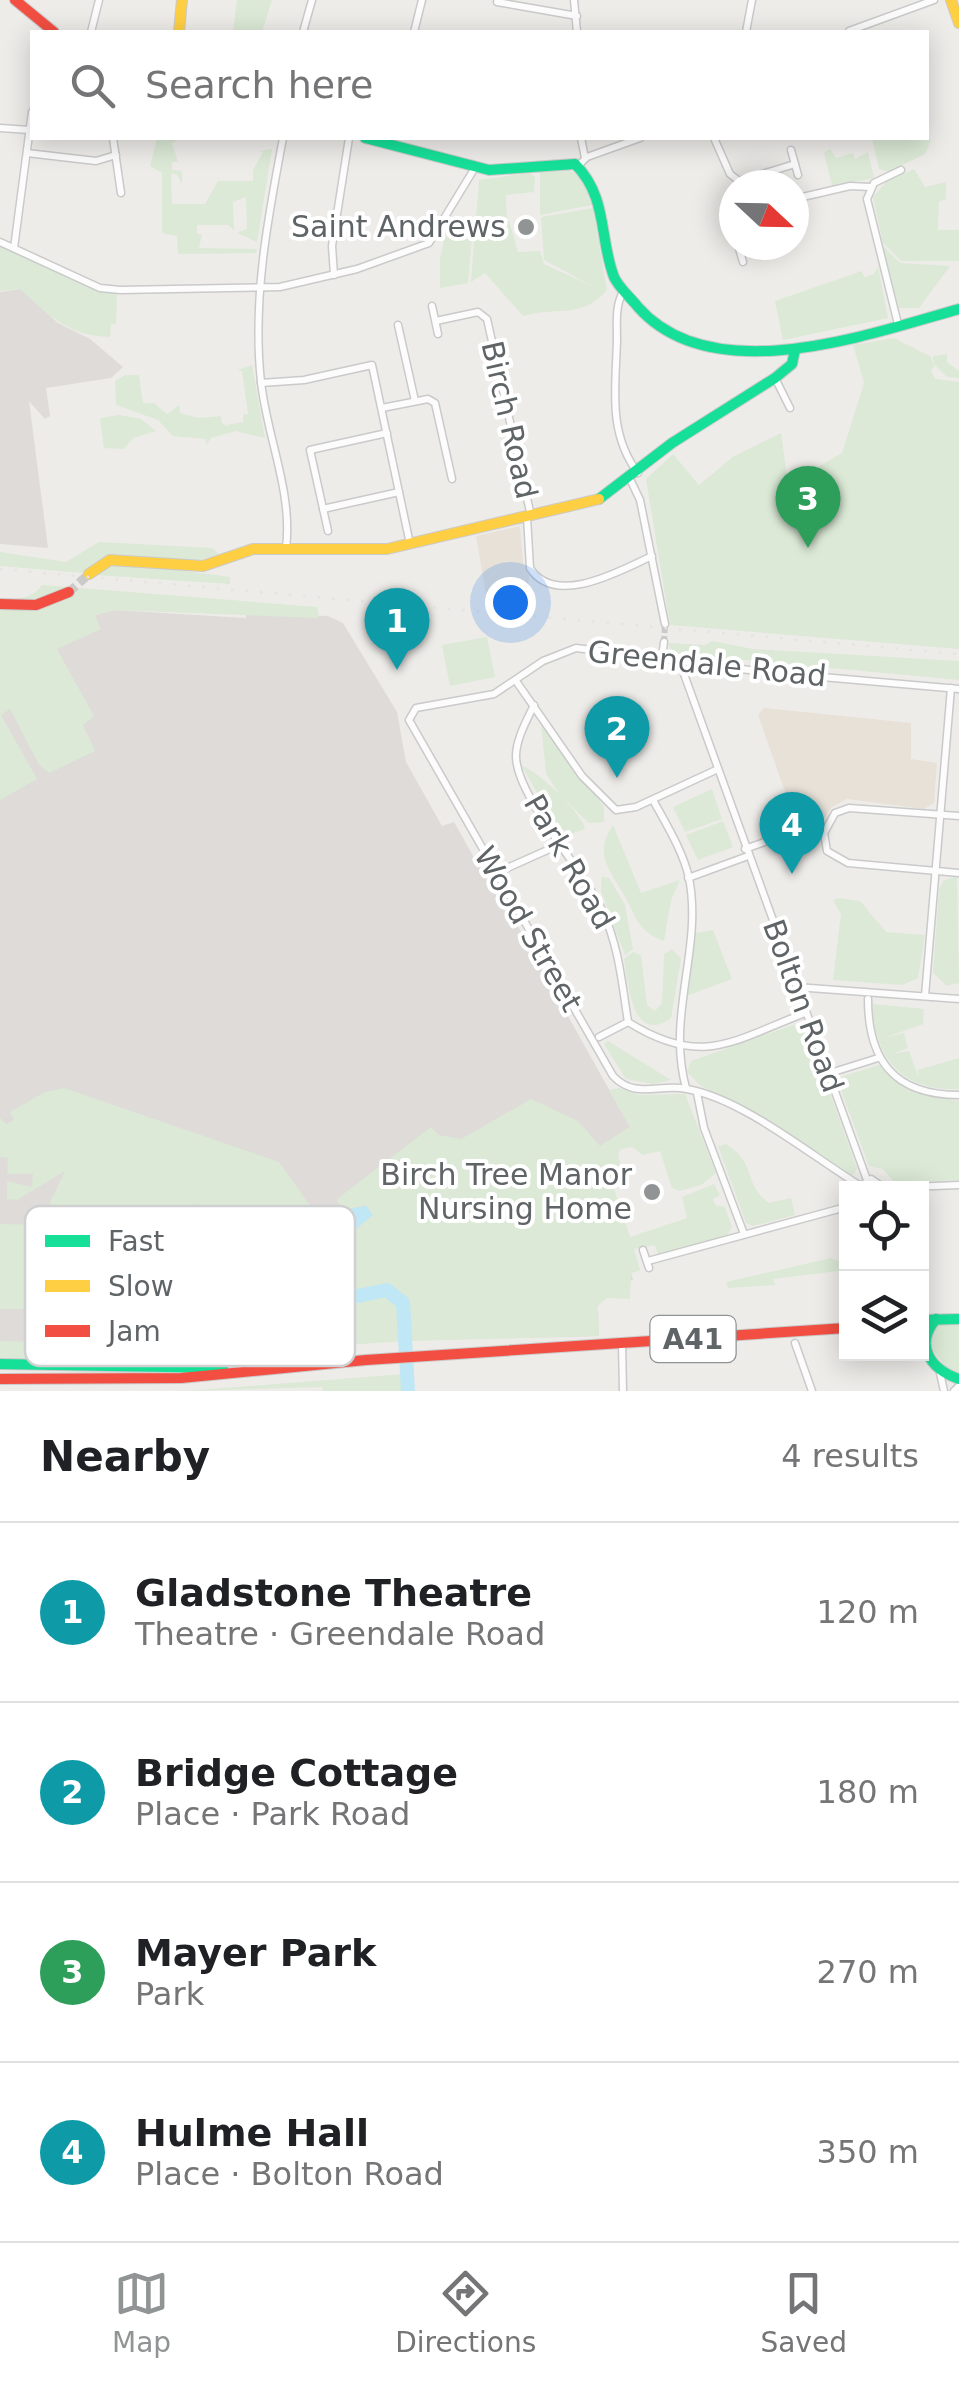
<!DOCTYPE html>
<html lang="en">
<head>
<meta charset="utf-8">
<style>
  body { margin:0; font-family:"DejaVu Sans",sans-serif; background:#f2f2f2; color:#202124 }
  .controls { position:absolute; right:30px; bottom:30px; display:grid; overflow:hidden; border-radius:0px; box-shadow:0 5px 25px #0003 }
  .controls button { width:90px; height:90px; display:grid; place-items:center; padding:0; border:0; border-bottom:2px solid #e0e0e0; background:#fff; color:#202124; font:50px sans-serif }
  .compass { position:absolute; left:719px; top:170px; width:90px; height:90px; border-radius:50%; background:#fff; box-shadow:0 5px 25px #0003; rotate:112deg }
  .you { position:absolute; left:510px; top:602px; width:35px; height:35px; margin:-25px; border:8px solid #fff; border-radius:50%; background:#1a73e8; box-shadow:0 0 0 15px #1a73e833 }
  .badge { display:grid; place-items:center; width:65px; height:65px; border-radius:50%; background:#919494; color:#fff; font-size:32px; font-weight:700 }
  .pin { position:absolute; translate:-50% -82px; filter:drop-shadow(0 2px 5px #0008) }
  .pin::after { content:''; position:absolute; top:52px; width:35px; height:30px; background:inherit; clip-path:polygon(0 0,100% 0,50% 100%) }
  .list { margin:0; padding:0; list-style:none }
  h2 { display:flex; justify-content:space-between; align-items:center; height:130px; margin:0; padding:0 40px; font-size:42px }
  h2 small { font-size:32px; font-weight:400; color:#757577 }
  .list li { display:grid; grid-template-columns:65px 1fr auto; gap:30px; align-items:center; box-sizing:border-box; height:180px; padding:0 40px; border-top:2px solid #e0e0e0 }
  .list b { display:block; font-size:38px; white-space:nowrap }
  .list p { margin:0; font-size:32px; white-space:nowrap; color:#757577 }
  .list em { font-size:32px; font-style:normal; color:#757577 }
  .icon { flex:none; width:55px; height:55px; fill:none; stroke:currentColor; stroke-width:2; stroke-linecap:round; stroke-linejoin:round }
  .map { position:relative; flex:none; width:959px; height:1391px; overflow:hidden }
  .search { position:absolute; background:#fff; box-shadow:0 5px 25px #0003; left:30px; right:30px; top:30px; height:110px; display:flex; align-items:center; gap:25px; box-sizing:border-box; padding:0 35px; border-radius:0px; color:#757577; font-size:38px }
  .sheet { height:850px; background:#fff }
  nav { display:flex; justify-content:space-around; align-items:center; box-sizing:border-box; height:140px; border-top:2px solid #e0e0e0; background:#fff; font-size:28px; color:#757577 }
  nav a { display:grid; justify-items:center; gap:5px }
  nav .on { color:#919494 }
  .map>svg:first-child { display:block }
</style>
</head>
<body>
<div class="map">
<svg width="959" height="1391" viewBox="0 0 959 1391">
  <rect width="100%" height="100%" fill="#eeece9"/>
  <g fill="#e7e1d8">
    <path d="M520,526L523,563L529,576L527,601L487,600L476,536Z"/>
    <path d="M764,708L911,723V759L937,763L934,803L924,809L847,799L832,807L819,825L796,823L758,715Z"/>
  </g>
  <g fill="#dedbd9">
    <path d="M20,289L58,323L90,339L123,367L111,378L46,388L50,416L45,419L29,401L48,548L0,544V292Z"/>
    <path d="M115,610L246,618V613L328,616L343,623L397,712L406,762L442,826L454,822L481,870L487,871L630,1127L600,1147L640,1270L631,1273L633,1280L597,1288L599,1336L388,1341L124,1362L0,1359V631L35,630Z"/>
  </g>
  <g fill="#dbe9d6">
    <path d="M237,0H272L262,32H233Z"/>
    <path d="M927,133L931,141L925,154L888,172L879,169L872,138H926Z"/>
    <path d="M157,138L178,140L172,143L178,162H172V170L182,171V185L177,174H171L172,204H205L218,181H253V170L263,152L259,151L272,149L257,242L237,233L247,229L246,197L233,202L234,230L228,225H197V234H202L199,248L257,249L256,253L178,254L177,236L162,233V173L150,166Z"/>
    <path d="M830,149L836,158L853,153L855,159L868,152L874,178L832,186L824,153Z"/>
    <path d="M565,167L585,180L592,205L540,215V170Z"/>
    <path d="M914,169L925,187L946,182V199L939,202L938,230H959V261H901L883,243L873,197L886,182Z"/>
    <path d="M529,173L535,177L534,192L506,195L507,218L495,221H509L518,252L540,251L544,264L594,287L544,260L541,217L593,208L607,290C582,320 555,306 523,316L485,273L471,282L479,180Z"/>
    <path d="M473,224L468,283L440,288V259L447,227Z"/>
    <path d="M0,245L105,293H117L116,324H111L110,337C69,336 51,317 20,289L0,291Z"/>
    <path d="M883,246L900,263L950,266L919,308H899Z"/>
    <path d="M878,267L888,318L783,340L775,301L862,271L864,277L874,274Z"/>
    <path d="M894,338L930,356L934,365L933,356L947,354V362L959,371V378L947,377L935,365L931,370L935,379L959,382V649L670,625L646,479L673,454L699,485L734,456L781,433L788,484L842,453L864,383L853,345Z"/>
    <path d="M252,365L265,438L235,431L211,438L206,445V439L173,436L158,420L116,405L115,381L125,375H139L143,403H154L167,414L179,405L180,413L199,418L221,416L222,423L230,428L227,425L243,422V414H248L242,371L237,370Z"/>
    <path d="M118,415L141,419L156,431L133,438L124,449L104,448L100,418Z"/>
    <path d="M99,542L212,548L219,554L189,563L107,556L83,573L0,566V552L66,562Z"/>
    <path d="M128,563L230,577V584L95,575L105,565Z"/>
    <path d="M42,585L317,607L319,618L115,610L95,615L101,629L57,649L94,716L83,725L95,751L49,773L39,765L10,709L1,715L37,779L0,800V599C16,600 32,599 42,585Z"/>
    <path d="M487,637L495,677L450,686L442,645Z"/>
    <path d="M712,641L753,649L959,661V680L670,653L669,643L706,645Z"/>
    <path d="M541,723L604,807V822L589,823L559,794L546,773Z"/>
    <path d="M522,766C538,771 581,812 585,829L562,837Z"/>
    <path d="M712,789L722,819L685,832L673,807Z"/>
    <path d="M723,821L733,847L698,860L686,835Z"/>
    <path d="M613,825L641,893L680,880L671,900L664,941C637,931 637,918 624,895C606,865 595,852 613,825Z"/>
    <path d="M957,876L959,983L947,986L933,973L939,890L943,881Z"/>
    <path d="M602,877L609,878L625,905L633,949L625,955L601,891Z"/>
    <path d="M839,898L860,901L886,932L925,935L918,978L902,985L833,980L841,914L833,900Z"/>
    <path d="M713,930L732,979L686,996L696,933Z"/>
    <path d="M672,949L681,959L671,1018C632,1046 628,983 624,959L633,952L641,955L647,1005L655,1011L662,1003L664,954Z"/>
    <path d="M873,1004L924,1009L923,1024L884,1038L904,1033L908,1048L892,1054L909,1051L918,1076V1070L959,1058V1089C904,1092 873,1059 873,1004Z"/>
    <path d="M793,1025L809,1036L857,1168L853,1176L700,1085L687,1072L691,1061Z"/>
    <path d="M608,1041L671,1080L653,1084L626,1079L604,1044Z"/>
    <path d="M879,1065L915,1093L959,1101V1180L895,1183L883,1169L869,1166L838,1082L843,1076Z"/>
    <path d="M64,1088L279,1162L311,1207L294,1209L291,1214L224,1221L197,1204L198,1214L162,1240L123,1241L49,1204L65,1171L17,1200L7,1199V1181L32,1187L33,1174H7L8,1158L0,1157V1118L6,1124L14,1120L10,1112L45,1092Z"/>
    <path d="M619,1088L638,1095L685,1094L716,1173L701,1185L679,1191L672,1188L660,1151L643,1155L632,1147L621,1149L618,1154L621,1167L610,1177L630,1237L687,1218L682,1197L714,1184L720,1195L713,1199L715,1205L725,1207L732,1227L728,1234C707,1244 683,1252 658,1255L655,1245L634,1249L640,1270L631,1273L630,1299L607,1298L598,1306L599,1336L410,1341L404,1297C388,1285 380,1284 362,1293C286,1307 210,1323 134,1325L144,1335L210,1333L389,1296L397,1303L403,1341L124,1362L0,1359V1341L37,1342V1309H0V1224L58,1225L111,1253L119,1307L192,1297L194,1276L328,1258L335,1246L373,1215L366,1206L340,1210L337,1199L431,1127L439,1135L461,1139L531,1099L578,1121L600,1146L630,1127L609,1090Z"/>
    <path d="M726,1144C758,1164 742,1183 769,1203L791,1198L795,1215L753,1226L746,1223L718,1146Z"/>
    <path d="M831,1258L846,1264V1270L773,1279L775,1285L728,1288L726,1282Z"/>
    <path d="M940,1323L959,1324V1373L948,1370L927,1343Z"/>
    <path d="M404,1374L403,1391H323L322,1387L186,1391Z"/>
  </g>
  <path fill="#c0e7f5" d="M366,1206L373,1215L335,1246L222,1261L220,1230Z"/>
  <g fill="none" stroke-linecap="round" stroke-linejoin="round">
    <path stroke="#c0e7f5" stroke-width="14" d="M131,1327L157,1331L239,1320L387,1290L403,1303L408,1391"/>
    <path stroke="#cacac8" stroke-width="6" stroke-dasharray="6 3" stroke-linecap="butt" d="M664,642L665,624"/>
    <path stroke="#cacac8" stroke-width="9" stroke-dasharray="9 4.5" stroke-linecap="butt" d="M69,592L89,574"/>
    <g stroke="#cacaca" stroke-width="9">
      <g id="street">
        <path d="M574,0L577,32"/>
        <path d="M497,2L577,16"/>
        <path d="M849,31L934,0"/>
        <path d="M91,32L99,0"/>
        <path d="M303,32L312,0"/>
        <path d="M414,32L422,0"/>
        <path d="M746,32L752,0"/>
        <path d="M0,128L30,130"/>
        <path d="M113,138L121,193"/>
        <path d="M283,138C268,217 252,300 261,382C267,437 293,493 286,548"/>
        <path d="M581,138L585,158"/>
        <path d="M714,138L730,174L739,181L795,164"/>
        <path d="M791,150L798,175"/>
        <path d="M27,153L96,161L116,155"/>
        <path d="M578,166L587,157L640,138"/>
        <path d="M794,199L850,186L871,187"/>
        <path d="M734,219V228"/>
        <path d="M0,242L100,288L120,290L280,287L357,269L429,243L476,166"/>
        <path d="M738,245L743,262"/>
        <path d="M14,248L32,112"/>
        <path d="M334,275L332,246L349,138"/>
        <path d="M623,292C615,306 617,323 617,339C616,386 607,432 638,473"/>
        <path d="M432,306L438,334"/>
        <path d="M436,321L478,312L487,319L531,516"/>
        <path d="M898,324L867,199L874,183L901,170"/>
        <path d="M398,325L415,401"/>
        <path d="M775,378L790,408"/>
        <path d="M261,383L304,380L372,365L410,544"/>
        <path d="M382,408L428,399L435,403L452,479"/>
        <path d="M630,479L640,500L665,624"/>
        <path d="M323,509L399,492"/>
        <path d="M527,517L530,568C555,608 622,570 652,556"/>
        <path d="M328,531L310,450L387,433"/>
        <path d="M662,658L664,642"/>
        <path d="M680,663L867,1180"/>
        <path d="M516,681L582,776L616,810L636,807L718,769"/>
        <path d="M534,705C527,720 516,739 516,756C516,796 583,869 602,910C619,946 622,984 628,1022"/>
        <path d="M653,800C666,824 683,851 689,878C703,948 666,1015 686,1088"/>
        <path d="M959,816L849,808L835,813L824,833L827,851L848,863L959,873"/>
        <path d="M745,849L795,831L824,833"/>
        <path d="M496,873L561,844"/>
        <path d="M688,878L748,856"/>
        <path d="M796,987L959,999"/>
        <path d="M925,996L951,688"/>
        <path d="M868,999C868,1060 894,1095 959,1095"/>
        <path d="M628,1022C702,1068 732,1041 805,1013"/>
        <path d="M599,1037L628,1022"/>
        <path d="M827,1074L878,1058"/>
        <path d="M697,1093L704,1128L744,1234"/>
        <path d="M859,1185C810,1155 743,1099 687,1089C659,1083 636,1100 613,1076L409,720L416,708L494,694L543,661L576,648L765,672L959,689"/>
        <path d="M858,1188L871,1179L884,1188"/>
        <path d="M885,1188L959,1185"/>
        <path d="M643,1250L649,1268"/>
        <path d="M648,1261L846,1207"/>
        <path d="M795,1343L812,1391"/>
        <path d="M622,1344L623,1391"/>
        <path d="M940,1373L944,1391"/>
        <path d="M954,1391L959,1386"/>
      </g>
    </g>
    <g stroke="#cacaca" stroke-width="12">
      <g id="fast">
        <path d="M365,138L489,170L575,164C608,197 599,238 614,277C619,288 631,298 638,307C712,391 870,334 959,309"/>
        <path d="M599,499L672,443L775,378L792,364L795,350"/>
        <path d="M936,1319C914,1345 930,1369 959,1379"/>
        <path d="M922,1320L959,1319"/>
        <path d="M0,1364L223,1368"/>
      </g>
    </g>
    <g stroke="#cacaca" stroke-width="12">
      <g id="slow">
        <path d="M951,0L959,23"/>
        <path d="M179,32L182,0"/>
        <path d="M89,574L110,560L203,566L253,549H387L599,499"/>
      </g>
    </g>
    <g stroke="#cacaca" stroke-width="12">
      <g id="jam">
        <path d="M15,0L54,32"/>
        <path d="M0,604L36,605L69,592"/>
        <path d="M0,1379L181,1378L366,1360L846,1328"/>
      </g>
    </g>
    <use href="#street" stroke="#fcfcfc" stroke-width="6"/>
    <use href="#fast" stroke="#16e098" stroke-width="10"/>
    <use href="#slow" stroke="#ffcf43" stroke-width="10"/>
    <use href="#jam" stroke="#f24e42" stroke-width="10"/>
    <path stroke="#e3e4e3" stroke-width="2.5" stroke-dasharray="2.5 12" stroke-linecap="butt" d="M0,569L959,654"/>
  </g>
  <g fill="#919494" stroke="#fff" stroke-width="4">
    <circle cx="526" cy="227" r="10"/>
    <circle cx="652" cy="1192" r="10"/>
  </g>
  <g text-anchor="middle" stroke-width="8" stroke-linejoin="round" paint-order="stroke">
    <rect fill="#fff" stroke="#8f9295" stroke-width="2.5" x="650.5" y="1316" width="85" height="46" rx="8"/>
    <g font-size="28" font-weight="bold" fill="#5f6467">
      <text x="693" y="1349">A41</text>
    </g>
    <g font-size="30" fill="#5f6467" stroke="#fff" text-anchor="end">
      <text x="506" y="237">Saint Andrews</text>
      <text x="632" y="1185">Birch Tree Manor<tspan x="632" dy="34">Nursing Home</tspan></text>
    </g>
    <g font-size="30" fill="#5f6467" stroke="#fff">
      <text transform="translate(509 420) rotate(77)" y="10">Birch Road</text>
      <text transform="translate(707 664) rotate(6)" y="10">Greendale Road</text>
      <text transform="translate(569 862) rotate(60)" y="10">Park Road</text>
      <text transform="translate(528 929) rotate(60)" y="10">Wood Street</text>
      <text transform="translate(803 1006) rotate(70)" y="10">Bolton Road</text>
    </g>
  </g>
  <rect x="25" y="1206" width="330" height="160" rx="15" fill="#fff" stroke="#cfd0d1" stroke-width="2.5"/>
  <rect x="45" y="1235" width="45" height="12" fill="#16e098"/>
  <rect x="45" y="1280" width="45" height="12" fill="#ffcf43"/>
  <rect x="45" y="1325" width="45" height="12" fill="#f24e42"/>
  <g font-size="28" fill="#5f6467">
    <text x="108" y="1251">Fast</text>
    <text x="108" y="1296">Slow</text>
    <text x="108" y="1341">Jam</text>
  </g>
</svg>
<div class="controls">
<button><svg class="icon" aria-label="locate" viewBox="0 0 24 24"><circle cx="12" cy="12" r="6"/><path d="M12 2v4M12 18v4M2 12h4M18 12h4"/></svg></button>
<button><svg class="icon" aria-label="layers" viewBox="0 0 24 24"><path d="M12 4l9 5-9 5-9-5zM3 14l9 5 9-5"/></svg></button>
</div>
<svg class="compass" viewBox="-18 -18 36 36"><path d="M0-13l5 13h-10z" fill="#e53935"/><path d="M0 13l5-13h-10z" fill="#757577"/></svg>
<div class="you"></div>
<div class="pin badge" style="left:397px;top:670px;background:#0f9aa8">1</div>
<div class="pin badge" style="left:617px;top:778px;background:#0f9aa8">2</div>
<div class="pin badge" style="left:808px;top:548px;background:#2e9e5b">3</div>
<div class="pin badge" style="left:792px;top:874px;background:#0f9aa8">4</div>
<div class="search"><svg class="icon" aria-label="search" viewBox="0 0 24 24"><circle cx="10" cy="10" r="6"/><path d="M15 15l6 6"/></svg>Search here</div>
</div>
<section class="sheet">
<h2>Nearby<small>4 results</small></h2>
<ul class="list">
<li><span class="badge" style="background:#0f9aa8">1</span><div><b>Gladstone Theatre</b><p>Theatre · Greendale Road</p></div><em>120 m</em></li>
<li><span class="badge" style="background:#0f9aa8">2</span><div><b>Bridge Cottage</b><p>Place · Park Road</p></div><em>180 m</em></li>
<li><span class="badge" style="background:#2e9e5b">3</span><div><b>Mayer Park</b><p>Park</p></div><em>270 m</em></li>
<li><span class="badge" style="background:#0f9aa8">4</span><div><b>Hulme Hall</b><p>Place · Bolton Road</p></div><em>350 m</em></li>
</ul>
</section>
<nav>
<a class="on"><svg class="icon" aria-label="map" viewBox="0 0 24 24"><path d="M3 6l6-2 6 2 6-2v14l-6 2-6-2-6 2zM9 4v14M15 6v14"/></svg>Map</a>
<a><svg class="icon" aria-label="directions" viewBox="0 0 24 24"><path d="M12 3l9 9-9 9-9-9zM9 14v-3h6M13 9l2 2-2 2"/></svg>Directions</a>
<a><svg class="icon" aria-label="saved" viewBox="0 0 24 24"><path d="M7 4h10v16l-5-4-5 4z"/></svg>Saved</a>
</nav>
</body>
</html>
